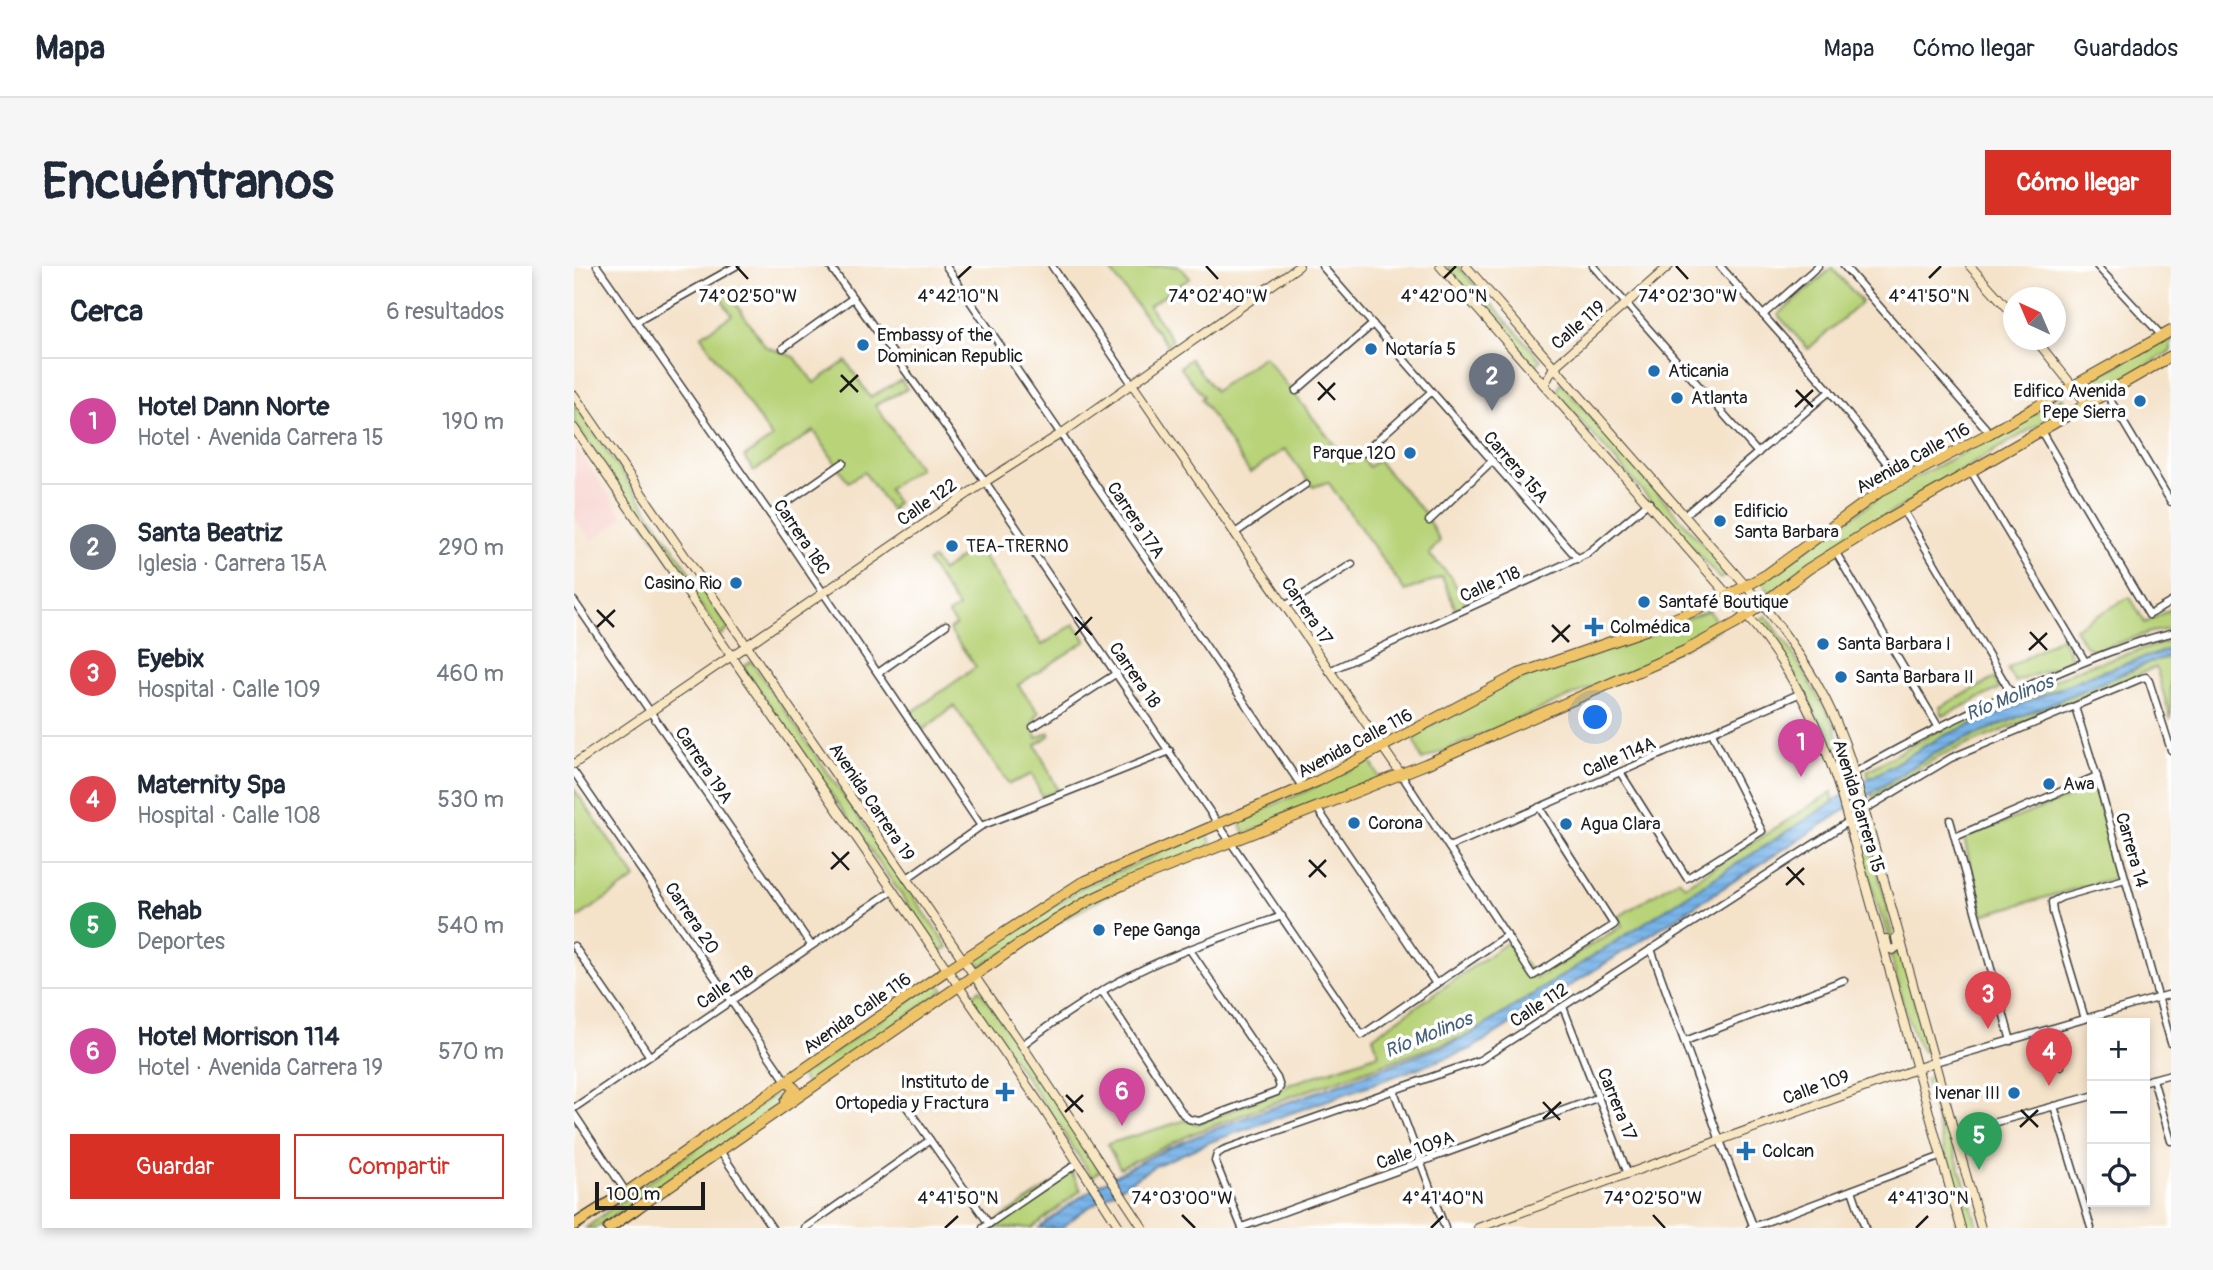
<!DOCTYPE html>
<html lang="es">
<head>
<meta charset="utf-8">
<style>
  body { margin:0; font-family:Pangolin,sans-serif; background:#f6f6f7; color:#1f2937 }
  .controls { position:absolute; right:21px; bottom:21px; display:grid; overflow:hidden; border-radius:0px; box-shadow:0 4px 10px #0003 }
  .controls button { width:63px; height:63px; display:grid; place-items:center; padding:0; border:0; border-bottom:2px solid #e0e1e3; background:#fff; color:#1f2937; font:35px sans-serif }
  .compass { position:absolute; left:1429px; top:21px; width:63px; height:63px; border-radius:50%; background:#fff; box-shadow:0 4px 10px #0003; rotate:316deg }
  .scale { position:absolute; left:21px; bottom:18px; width:110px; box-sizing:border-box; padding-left:7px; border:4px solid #1c1c1c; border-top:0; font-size:19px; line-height:24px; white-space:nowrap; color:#1c1c1c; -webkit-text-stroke:5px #fff; paint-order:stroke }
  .you { position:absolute; left:1022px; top:452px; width:24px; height:24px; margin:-18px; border:5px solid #fff; border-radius:50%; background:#1a73e8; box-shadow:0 0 0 10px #1a73e833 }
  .badge { display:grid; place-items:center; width:46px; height:46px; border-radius:50%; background:#d93025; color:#fff; font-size:23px; font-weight:700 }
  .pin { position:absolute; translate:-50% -58px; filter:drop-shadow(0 2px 4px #0008) }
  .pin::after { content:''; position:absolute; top:37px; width:24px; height:21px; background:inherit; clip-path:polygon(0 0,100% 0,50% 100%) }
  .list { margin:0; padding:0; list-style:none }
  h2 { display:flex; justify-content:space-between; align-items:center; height:91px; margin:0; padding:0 28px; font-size:30px }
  h2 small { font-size:23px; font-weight:400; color:#747a83 }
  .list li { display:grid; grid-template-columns:46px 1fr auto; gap:21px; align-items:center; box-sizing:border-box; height:126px; padding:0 28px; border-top:2px solid #e0e1e3 }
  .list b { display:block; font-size:26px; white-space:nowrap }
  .list p { margin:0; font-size:23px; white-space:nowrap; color:#747a83 }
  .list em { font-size:23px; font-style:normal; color:#747a83 }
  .actions { display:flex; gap:14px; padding:21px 28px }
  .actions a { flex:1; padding:16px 0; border:2px solid #d93025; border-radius:0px; text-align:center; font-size:24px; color:#d93025 }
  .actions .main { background:#d93025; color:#fff }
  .icon { flex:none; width:38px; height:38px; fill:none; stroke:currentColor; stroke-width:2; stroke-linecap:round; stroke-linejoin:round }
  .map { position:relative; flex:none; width:1597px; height:962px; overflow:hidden; border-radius:0px }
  header { display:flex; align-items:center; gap:42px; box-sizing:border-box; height:98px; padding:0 35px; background:#fff; border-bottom:2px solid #e0e1e3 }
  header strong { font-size:33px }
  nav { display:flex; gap:38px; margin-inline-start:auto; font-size:24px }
  .intro { display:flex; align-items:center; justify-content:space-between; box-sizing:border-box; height:168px; padding:0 42px }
  h1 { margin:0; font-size:49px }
  .button { padding:18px 32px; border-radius:0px; background:#d93025; color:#fff; font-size:24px; font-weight:700 }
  main { display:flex; gap:42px; padding:0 42px }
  aside { flex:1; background:#fff; border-radius:0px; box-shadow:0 4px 10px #0003 }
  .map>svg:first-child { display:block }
</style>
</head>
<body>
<header>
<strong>Mapa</strong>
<nav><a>Mapa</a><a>Cómo llegar</a><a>Guardados</a></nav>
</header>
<div class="intro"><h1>Encuéntranos</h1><a class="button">Cómo llegar</a></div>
<main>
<aside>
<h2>Cerca<small>6 resultados</small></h2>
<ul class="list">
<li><span class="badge" style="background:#d1479c">1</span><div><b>Hotel Dann Norte</b><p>Hotel · Avenida Carrera 15</p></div><em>190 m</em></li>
<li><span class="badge" style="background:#6b7280">2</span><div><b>Santa Beatriz</b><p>Iglesia · Carrera 15A</p></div><em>290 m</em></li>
<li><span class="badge" style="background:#e0444e">3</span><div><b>Eyebix</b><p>Hospital · Calle 109</p></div><em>460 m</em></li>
<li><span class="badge" style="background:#e0444e">4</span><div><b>Maternity Spa</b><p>Hospital · Calle 108</p></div><em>530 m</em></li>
<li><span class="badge" style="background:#2e9e5b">5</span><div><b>Rehab</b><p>Deportes</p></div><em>540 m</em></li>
<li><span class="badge" style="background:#d1479c">6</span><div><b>Hotel Morrison 114</b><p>Hotel · Avenida Carrera 19</p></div><em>570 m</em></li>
</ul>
<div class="actions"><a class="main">Guardar</a><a>Compartir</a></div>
</aside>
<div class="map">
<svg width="1597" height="962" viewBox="0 0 1597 962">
  <defs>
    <pattern id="water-rules" width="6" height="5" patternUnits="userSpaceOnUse" patternTransform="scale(1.75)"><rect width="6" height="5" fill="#77b3e9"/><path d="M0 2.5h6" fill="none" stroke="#6699c7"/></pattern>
  </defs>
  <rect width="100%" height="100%" fill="#fff"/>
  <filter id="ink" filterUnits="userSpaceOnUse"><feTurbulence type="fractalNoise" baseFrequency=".0143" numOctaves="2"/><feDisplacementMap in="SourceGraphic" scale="14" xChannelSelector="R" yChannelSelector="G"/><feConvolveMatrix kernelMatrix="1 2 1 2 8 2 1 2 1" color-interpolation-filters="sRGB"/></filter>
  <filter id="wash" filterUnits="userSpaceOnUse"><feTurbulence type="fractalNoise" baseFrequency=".00686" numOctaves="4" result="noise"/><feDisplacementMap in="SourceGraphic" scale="28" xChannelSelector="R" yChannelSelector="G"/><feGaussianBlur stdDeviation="1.57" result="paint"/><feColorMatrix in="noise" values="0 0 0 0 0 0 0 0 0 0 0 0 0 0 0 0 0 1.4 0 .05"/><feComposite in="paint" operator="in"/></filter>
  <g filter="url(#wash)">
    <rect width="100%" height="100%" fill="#f4e2c9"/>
    <path fill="#f7d0cb" d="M0,179L50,252L17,275L0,250Z"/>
    <g fill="#b8d378" stroke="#6a784a" stroke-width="2">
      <path d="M533,0H605L616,12L575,40L598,74L593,79Z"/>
      <path d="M873,0H884L967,94L960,102Z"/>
      <path d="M1258,2L1288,36L1234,83L1204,49Z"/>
      <path d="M150,21L192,81L221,91L240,117L272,95L296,131L327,114L333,123L301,139L345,202L314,223L323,237L318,241L320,244L318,246L290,206L274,216L240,165L180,205L170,191L198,172L127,70L158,49L142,26Z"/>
      <path d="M1597,69V85L1526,126L1519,114Z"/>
      <path d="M690,90L775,197L787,190L795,201L803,194L849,245L866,275L855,288L877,311L893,339L882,344L868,311L831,325L754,216L739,221L711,183L676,207L627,133L629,130L606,101L616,93L641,125Z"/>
      <path d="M987,117L1154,307L1146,313L982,127Z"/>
      <path d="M1489,131L1494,141L1268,276L1196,327L1188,316L1308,229L1407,177Z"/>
      <path d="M0,137L155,363L147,369L0,155Z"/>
      <path d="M406,278L404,282L468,379L500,358L512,375L444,419L465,447C457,456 459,461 463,472L475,466L476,469L462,479L484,524L468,531L458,508L435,518L380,440L349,464L337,447L402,401L375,364L382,358L374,348L384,342L354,296L359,293L368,305Z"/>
      <path d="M1556,331L1571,357L1597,343V363L1577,366L1525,383L1520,384L1512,381L1501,362Z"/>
      <path d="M1135,344L1146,362L1109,382L848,494L839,470L923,422Z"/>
      <path d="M1192,350L1215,381L1260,458L1281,523L1272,529C1253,464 1226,409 1184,356Z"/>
      <path d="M1487,371L1497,391L1490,398L1441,416L1433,403Z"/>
      <path d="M1597,375V383L1517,409L1365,472L1295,513L1293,505L1361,466L1512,400Z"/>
      <path d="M1597,391V454L1582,401L1366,490L1299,531L1297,527L1366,484L1582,394Z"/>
      <path d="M177,395L374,681L367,686L169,401Z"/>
      <path d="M1421,412L1425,423L1369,450L1366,441Z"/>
      <path d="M796,494L806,513L671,568L665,553L730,526Z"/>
      <path d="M1521,521L1544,611L1408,649L1390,572Z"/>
      <path d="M0,523L62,612L0,654Z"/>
      <path d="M1258,526L1259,538L897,768L718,830L618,868L546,902L533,878L612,854L623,858L701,827L714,819L805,788L799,771L934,676L962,712L1048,660L1044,651L1105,613L1111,620Z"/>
      <path d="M1283,536L1313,638L1314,653L1320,674L1317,676L1304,641L1276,542Z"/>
      <path d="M633,566L638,579L590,598L407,700L401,691L509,621Z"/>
      <path d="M1327,685L1353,782L1350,786C1335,771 1323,711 1316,688H1322Z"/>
      <path d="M364,714L370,724L234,820L226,810Z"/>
      <path d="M406,724L464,808L526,905L518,911L484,858L396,731Z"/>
      <path d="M1356,810L1358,812L1404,962H1392L1351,814Z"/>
      <path d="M205,829L208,834L178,859L21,962H12L58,927L199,830Z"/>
      <path d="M497,905L507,924L458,962H413Z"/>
    </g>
    <path fill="url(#water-rules)" stroke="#4a6882" stroke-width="2" d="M1597,383V391L1582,394L1365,484L897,783L636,876L581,900L506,947L488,962H465C544,897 623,868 717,835C771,816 825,796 878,777L897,768L1295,513L1365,472L1517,409Z"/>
  </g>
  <g filter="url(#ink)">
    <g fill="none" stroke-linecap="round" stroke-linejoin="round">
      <g stroke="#3c3a36" stroke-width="9">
        <g id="street">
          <path d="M23,0L196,248L407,560"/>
          <path d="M256,0L408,211L788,769L933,669"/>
          <path d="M372,0L729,522"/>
          <path d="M478,0L558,118"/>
          <path d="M748,0L1004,293"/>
          <path d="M1019,0L1184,187"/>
          <path d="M1146,0L1256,125L1326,214"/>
          <path d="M1270,0L1416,167"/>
          <path d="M1523,0L1588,70"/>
          <path d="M1189,49L1244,0"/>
          <path d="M62,56L162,0"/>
          <path d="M209,82L279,32"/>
          <path d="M722,125L799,58"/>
          <path d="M1532,127L1597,236"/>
          <path d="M1467,165L1575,349L1597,336"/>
          <path d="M789,187L857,126"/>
          <path d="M1397,205L1511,395"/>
          <path d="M1329,244L1437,427"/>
          <path d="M196,248L269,197"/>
          <path d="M1111,249L1256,125"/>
          <path d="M855,255L918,195"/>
          <path d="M661,267L732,218"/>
          <path d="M1261,285L1365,462"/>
          <path d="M0,335L237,679"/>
          <path d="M711,340L778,298"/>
          <path d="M755,405L1013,288L1075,236"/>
          <path d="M304,407L372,359"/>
          <path d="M1501,441L1525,518L1597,777"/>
          <path d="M459,461L543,407"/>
          <path d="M0,506L212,815"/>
          <path d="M1046,506L1113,612L1188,565L1138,467"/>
          <path d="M1280,507C1342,471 1406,440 1472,412C1512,395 1554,377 1597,367"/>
          <path d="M827,508L959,710L1040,659L965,541"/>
          <path d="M743,542L862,718"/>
          <path d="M1290,544L1377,492L1568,412L1572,411L1575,415L1597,484"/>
          <path d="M1376,554L1437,775"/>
          <path d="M1381,571L1523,510"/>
          <path d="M875,581L1227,427"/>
          <path d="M332,613L407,560L596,485"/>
          <path d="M0,680L75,789"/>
          <path d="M1077,683L1145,872L1180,962"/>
          <path d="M528,725L609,848L615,853L625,855L703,826L706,821L703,812L616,684"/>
          <path d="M989,741L1054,908"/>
          <path d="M1511,753L1479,646L1478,636L1488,631L1551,613"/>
          <path d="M1477,763L1487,800"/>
          <path d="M1111,775L1270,714"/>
          <path d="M448,779C478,757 509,735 542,717C594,688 652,670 708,650"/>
          <path d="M1361,796L1597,728"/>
          <path d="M1579,813L1597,875"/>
          <path d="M1571,815L1597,808"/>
          <path d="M820,825L871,962"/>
          <path d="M330,837L415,958"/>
          <path d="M1480,840L1517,962"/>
          <path d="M0,842L318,625"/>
          <path d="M0,848L52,926"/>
          <path d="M1422,856L1518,830"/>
          <path d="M146,885L198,962"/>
          <path d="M1278,924L1291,962"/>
          <path d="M668,961L1023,832"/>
          <path d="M231,962L356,874"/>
          <path d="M409,962L504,897"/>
          <path d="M668,962L641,895L643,888L649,884L906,794L1274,556"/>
          <path d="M1176,962L1368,890"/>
        </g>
      </g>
      <g stroke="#3c3a36" stroke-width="10">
        <g id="secondary">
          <path d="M866,0L1182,361C1221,410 1246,462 1265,522L1387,962"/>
          <path d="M892,0L1192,343C1229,391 1259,437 1277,496L1407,962"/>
          <path d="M1396,0L1440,49"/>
          <path d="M1462,74L1513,138"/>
          <path d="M558,118L827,508"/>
          <path d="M970,119L980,101L1095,0"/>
          <path d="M0,129L448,779L569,962"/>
          <path d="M0,162L468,841L546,962"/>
          <path d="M0,498L411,216L491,165L725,0"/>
          <path d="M1312,673L1314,682L1319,684L1324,680L1322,672"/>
          <path d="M904,962L1361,796"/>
        </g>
      </g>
      <g stroke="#3c3a36" stroke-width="12">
        <g id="primary">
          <path d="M212,835L221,823L212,815"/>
          <path d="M47,930L373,704L507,617L744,515L945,408L1077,362L1142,336L1192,309L1308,224L1416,167L1597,65"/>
          <path d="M59,945L466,664L514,635L548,619L852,498L1113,384L1163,357L1234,303L1312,254L1597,90"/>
        </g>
      </g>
      <g stroke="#3c3a36" stroke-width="13">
        <g id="highway">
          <path d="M0,959L52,926"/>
          <path d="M35,962L63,942"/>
        </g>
      </g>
      <use href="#street" stroke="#fff" stroke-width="6"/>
      <use href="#secondary" stroke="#f9e7c3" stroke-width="8"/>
      <use href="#primary" stroke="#efc469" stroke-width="10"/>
      <use href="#highway" stroke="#efc469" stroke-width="10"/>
    </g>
  </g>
  <path fill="none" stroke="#1c1c1c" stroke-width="2.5" d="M162,0L174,13M632,0L644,13M1102,0L1114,13M384,12L397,0M870,12L882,0M1355,12L1367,0M267,109L284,126M744,116L761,134M1222,124L1239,141M266,126L284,109M744,134L761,117M1221,141L1239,124M23,344L40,361M501,351L518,369M978,359L995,376M23,361L41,344M1456,366L1473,384M501,369L518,351M978,376L996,359M1455,384L1473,367M258,586L275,604M735,594L752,611M1213,601L1230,619M257,603L275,586M735,611L752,594M1212,619L1230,602M492,829L509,846M969,836L986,854M1447,844L1464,861M491,846L509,829M969,853L987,836M1446,861L1464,844M608,949L621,962M1079,949L1091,962M371,962L384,950M857,962L869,950M1342,962L1354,950"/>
  <g fill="#1f6fb2" stroke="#fff" stroke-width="2.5">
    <circle cx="289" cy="79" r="7"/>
    <circle cx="797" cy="83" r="7"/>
    <circle cx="1080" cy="105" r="7"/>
    <circle cx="1103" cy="132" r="7"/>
    <circle cx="1566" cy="135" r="7"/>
    <circle cx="836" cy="187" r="7"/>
    <circle cx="1146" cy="255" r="7"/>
    <circle cx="378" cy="280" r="7"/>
    <circle cx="162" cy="317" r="7"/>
    <circle cx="1070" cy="336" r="7"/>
    <path d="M1016.5 350.5h7v7h7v7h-7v7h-7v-7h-7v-7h7z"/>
    <circle cx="1249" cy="378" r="7"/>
    <circle cx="1267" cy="411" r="7"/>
    <circle cx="1475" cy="518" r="7"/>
    <circle cx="780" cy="557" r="7"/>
    <circle cx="992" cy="558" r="7"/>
    <circle cx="525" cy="664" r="7"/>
    <path d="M427.5 815.5h7v7h7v7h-7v7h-7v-7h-7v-7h7z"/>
    <circle cx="1440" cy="827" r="7"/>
    <path d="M1168.5 874.5h7v7h7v7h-7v7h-7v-7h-7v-7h7z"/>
  </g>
  <g text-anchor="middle" stroke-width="7" stroke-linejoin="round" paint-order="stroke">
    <g font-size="18" fill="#1c1c1c" stroke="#fff">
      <text transform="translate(1004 59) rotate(-41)" y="6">Calle 119</text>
      <text transform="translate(1339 192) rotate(-29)" y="6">Avenida Calle 116</text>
      <text transform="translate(942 201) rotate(49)" y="6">Carrera 15A</text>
      <text transform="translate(353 236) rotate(-35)" y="6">Calle 122</text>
      <text transform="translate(562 254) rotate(56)" y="6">Carrera 17A</text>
      <text transform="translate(228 271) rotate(56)" y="6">Carrera 18C</text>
      <text transform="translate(916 318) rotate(-24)" y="6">Calle 118</text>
      <text transform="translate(733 345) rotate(56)" y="6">Carrera 17</text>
      <text transform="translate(561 409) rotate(55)" y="6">Carrera 18</text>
      <text transform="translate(781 477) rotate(-28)" y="6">Avenida Calle 116</text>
      <text transform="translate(1045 491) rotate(-23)" y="6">Calle 114A</text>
      <text transform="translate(130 499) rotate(56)" y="6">Carrera 19A</text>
      <text transform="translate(298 536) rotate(56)" y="6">Avenida Carrera 19</text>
      <text transform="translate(1285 540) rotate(73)" y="6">Avenida Carrera 15</text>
      <text transform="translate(1558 584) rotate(74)" y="6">Carrera 14</text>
      <text transform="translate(118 652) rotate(56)" y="6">Carrera 20</text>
      <text transform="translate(151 721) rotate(-34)" y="6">Calle 118</text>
      <text transform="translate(965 739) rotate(-33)" y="6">Calle 112</text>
      <text transform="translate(283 747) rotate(-35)" y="6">Avenida Calle 116</text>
      <text transform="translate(1242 821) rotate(-20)" y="6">Calle 109</text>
      <text transform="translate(1043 838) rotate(68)" y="6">Carrera 17</text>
      <text transform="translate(841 884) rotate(-20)" y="6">Calle 109A</text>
    </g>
    <g font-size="18" fill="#1c1c1c" stroke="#fff" text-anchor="start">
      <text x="303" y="75">Embassy of the<tspan x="303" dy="21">Dominican Republic</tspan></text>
      <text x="811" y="89">Notaría 5</text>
      <text x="1094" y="111">Aticania</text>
      <text x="1552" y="131" text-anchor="end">Edifico Avenida<tspan x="1552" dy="21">Pepe Sierra</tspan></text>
      <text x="1117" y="138">Atlanta</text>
      <text x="822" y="193" text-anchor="end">Parque 120</text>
      <text x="1160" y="251">Edificio<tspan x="1160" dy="21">Santa Barbara</tspan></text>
      <text x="392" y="286">TEA-TRERNO</text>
      <text x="148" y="323" text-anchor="end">Casino Rio</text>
      <text x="1084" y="342">Santafé Boutique</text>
      <text x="1036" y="367">Colmédica</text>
      <text x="1263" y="384">Santa Barbara I</text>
      <text x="1281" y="417">Santa Barbara II</text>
      <text x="1489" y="524">Awa</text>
      <text x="794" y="563">Corona</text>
      <text x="1006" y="564">Agua Clara</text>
      <text x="539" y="670">Pepe Ganga</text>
      <text x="415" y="822" text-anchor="end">Instituto de<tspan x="415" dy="21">Ortopedia y Fractura</tspan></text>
      <text x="1426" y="833" text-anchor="end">Ivenar III</text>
      <text x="1188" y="891">Colcan</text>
    </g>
    <g font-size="19" font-style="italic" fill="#456078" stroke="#fff">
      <text transform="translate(1435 431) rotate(-22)" y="7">Río Molinos</text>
      <text transform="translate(854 768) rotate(-22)" y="7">Río Molinos</text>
    </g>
  </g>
  <g font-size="18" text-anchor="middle" fill="#1c1c1c" stroke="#fff" stroke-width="7" stroke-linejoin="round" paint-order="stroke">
    <text x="384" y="36">4°42'10"N</text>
    <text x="870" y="36">4°42'00"N</text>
    <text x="1355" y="36">4°41'50"N</text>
    <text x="174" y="36">74°02'50"W</text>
    <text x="644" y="36">74°02'40"W</text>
    <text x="1114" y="36">74°02'30"W</text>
    <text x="608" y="938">74°03'00"W</text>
    <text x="1079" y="938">74°02'50"W</text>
    <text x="384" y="938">4°41'50"N</text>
    <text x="869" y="938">4°41'40"N</text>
    <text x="1354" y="938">4°41'30"N</text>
  </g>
</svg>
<div class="controls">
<button>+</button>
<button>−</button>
<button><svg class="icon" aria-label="locate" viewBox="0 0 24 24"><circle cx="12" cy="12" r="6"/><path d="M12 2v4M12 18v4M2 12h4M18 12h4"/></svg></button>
</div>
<svg class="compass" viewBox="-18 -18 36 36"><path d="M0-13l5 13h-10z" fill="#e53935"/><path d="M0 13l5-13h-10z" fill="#747a83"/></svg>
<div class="scale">100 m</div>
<div class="you"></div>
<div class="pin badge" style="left:1227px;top:511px;background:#d1479c">1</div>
<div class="pin badge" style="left:918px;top:145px;background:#6b7280">2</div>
<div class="pin badge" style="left:1414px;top:763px;background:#e0444e">3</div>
<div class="pin badge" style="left:1475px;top:820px;background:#e0444e">4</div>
<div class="pin badge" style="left:1405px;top:904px;background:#2e9e5b">5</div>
<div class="pin badge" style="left:548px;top:860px;background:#d1479c">6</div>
</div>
</main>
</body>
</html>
